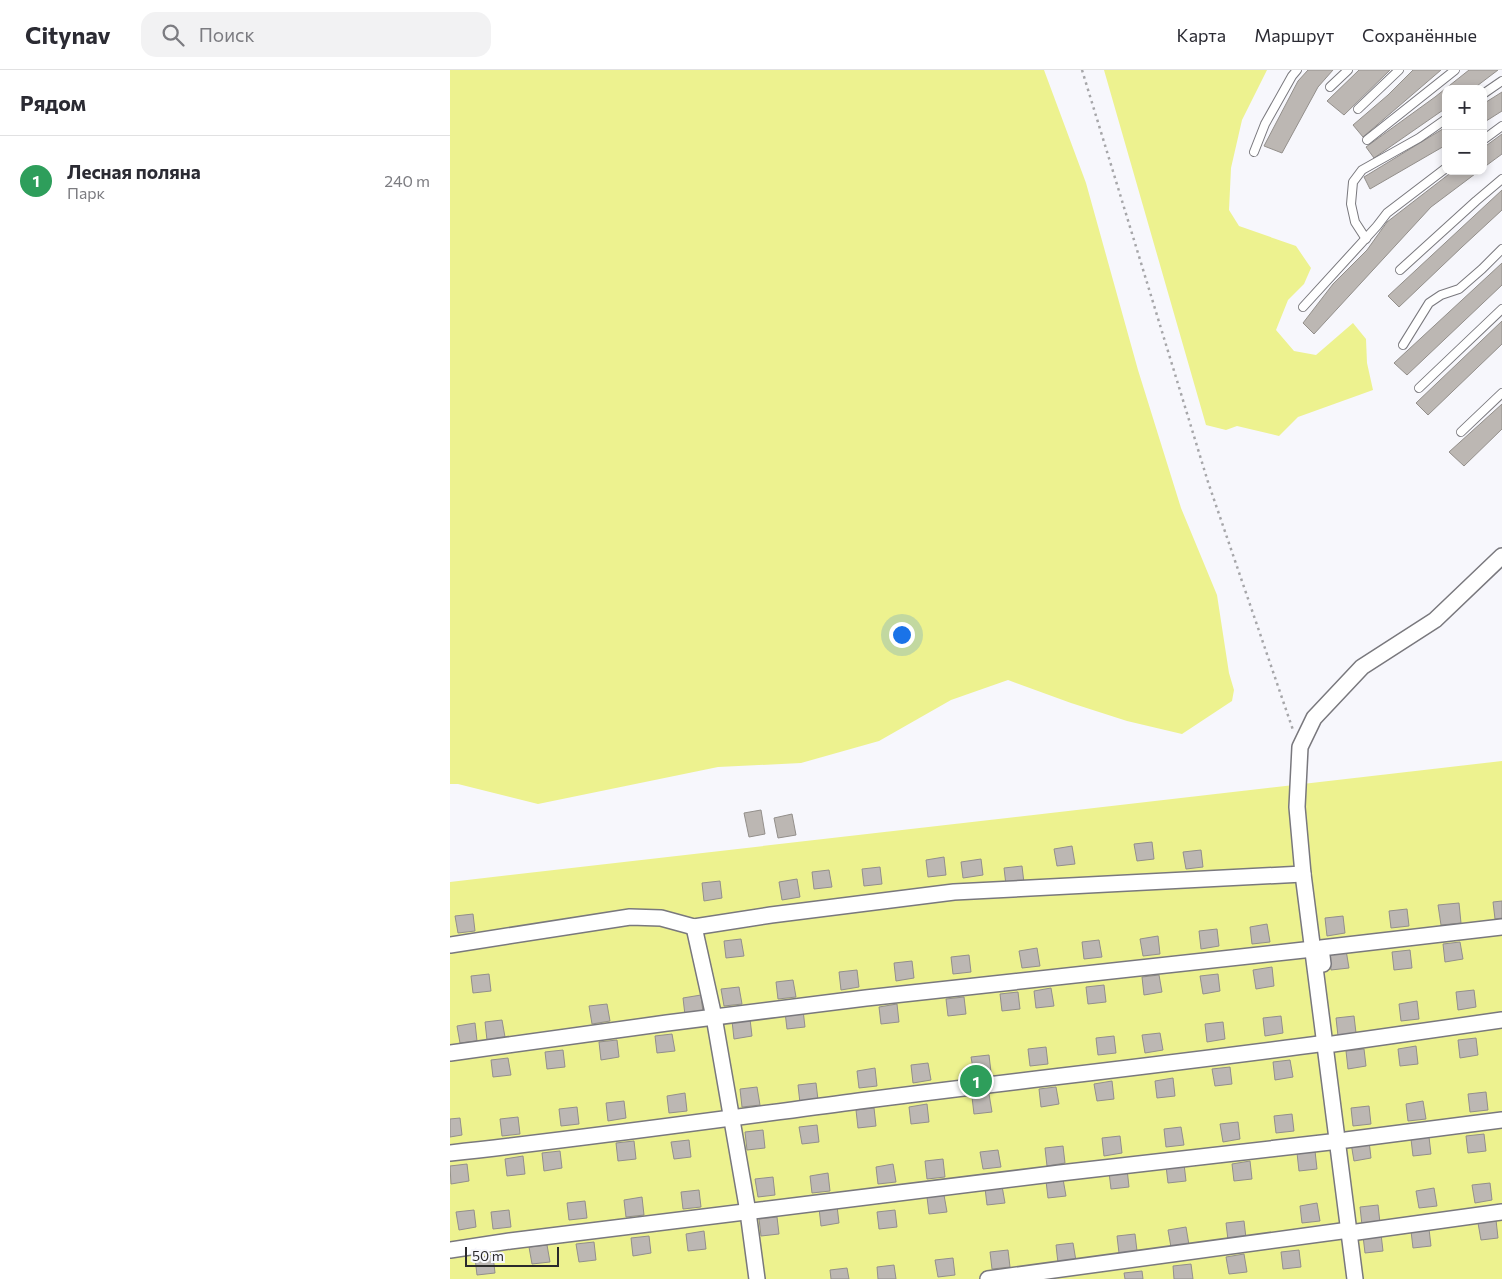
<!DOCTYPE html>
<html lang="ru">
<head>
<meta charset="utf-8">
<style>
  body { margin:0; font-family:Commissioner,sans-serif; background:#f2f2f3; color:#2b2b33 }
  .controls { position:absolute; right:15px; top:15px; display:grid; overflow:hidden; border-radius:10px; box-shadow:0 2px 8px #0003 }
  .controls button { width:45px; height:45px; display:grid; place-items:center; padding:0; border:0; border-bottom:1px solid #e1e1e2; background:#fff; color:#2b2b33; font:25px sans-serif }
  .scale { position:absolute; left:15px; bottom:12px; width:94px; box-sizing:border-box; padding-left:5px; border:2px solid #2b2a2c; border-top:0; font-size:14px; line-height:18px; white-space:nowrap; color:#2b2a2c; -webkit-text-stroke:4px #f7f7fc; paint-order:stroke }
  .you { position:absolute; left:451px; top:564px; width:18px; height:18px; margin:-12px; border:4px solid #fff; border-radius:50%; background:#1a73e8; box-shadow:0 0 0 8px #1a73e833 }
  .badge { display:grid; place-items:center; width:32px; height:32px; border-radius:50%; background:#1a73e8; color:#fff; font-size:16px; font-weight:700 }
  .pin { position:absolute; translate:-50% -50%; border:2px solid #fff; box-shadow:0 1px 5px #0006 }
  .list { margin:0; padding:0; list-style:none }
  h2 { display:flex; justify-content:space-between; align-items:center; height:65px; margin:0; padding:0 20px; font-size:21px }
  h2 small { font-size:16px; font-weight:400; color:#7c7c81 }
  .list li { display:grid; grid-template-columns:32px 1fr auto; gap:15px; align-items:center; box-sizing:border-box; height:90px; padding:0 20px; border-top:1px solid #e1e1e2 }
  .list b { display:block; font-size:19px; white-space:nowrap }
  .list p { margin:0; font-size:16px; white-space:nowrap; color:#7c7c81 }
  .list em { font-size:16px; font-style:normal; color:#7c7c81 }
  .icon { flex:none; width:28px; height:28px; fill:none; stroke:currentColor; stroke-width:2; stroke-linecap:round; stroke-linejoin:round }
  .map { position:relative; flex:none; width:1052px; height:1209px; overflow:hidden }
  header { display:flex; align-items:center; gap:30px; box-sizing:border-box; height:70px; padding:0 25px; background:#fff; border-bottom:1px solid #e1e1e2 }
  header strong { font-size:24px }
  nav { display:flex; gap:28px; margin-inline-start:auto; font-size:18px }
  .search { width:350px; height:45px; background:#f2f2f3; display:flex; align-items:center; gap:12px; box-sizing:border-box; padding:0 18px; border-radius:15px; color:#7c7c81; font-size:19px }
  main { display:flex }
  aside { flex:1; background:#fff }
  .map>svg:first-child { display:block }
</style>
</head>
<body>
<header>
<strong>Citynav</strong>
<div class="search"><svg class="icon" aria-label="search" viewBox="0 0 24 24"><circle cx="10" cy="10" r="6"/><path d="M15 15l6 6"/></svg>Поиск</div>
<nav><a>Карта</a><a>Маршрут</a><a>Сохранённые</a></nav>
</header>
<main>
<aside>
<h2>Рядом<small></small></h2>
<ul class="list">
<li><span class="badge" style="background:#2e9e5b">1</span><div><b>Лесная поляна</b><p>Парк</p></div><em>240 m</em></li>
</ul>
</aside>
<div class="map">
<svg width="1052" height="1209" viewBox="0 0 1052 1209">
  <rect width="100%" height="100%" fill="#f7f7fc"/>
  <g fill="#edf28f">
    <path d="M0,0H594L636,113L688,300L731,438L767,525L779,603L784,620L782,631L732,664L677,651L621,633L558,610L501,630L429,671L351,693L268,697L88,734L8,714H0Z"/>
    <path d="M654,0H817L792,50L781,98L779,140L789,156L846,176L861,198L854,214L838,230L826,260L844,281L866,285L903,253L916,269L917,293L923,320L848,347L829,366L787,356L776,360L756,355Z"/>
    <path d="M1052,691V1209H0V812Z"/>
  </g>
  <g fill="#bcb7b3" stroke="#938f8b">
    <path d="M858,0H883L868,17L832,83L814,76L848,11Z"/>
    <path d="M909,0H940L894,45L877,31Z"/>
    <path d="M963,0H991L913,67L903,55L938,25Z"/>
    <path d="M1019,0H1048L1023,19H996V38L924,88L916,77L985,27Z"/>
    <path d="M1052,22V41L1033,53V34Z"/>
    <path d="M996,57V75L920,119L914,107Z"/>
    <path d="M1052,64V84L1033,98V78Z"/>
    <path d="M1003,101H1029L981,137L864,264L853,253L883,214L917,180L937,152Z"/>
    <path d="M1052,120V140L1012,177L949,237L938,226Z"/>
    <path d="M1052,193V215L957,305L944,293Z"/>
    <path d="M1052,251V274L978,345L966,333Z"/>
    <path d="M1052,334V359L1014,396L999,382Z"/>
    <path d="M311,740L315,764L299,767L294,743Z"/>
    <path d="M342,744L346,765L328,768L324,748Z"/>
    <path d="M702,772L704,789L687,791L684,774Z"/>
    <path d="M622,776L625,794L607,796L604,779Z"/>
    <path d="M751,780L753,797L736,799L733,782Z"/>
    <path d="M494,787L496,805L478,807L476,790Z"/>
    <path d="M531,789L533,805L513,808L511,792Z"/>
    <path d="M572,796L574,813L556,815L554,798Z"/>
    <path d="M430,797L432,814L414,816L412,799Z"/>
    <path d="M379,800L382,817L364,819L362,802Z"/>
    <path d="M347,809L350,827L332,830L329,812Z"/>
    <path d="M270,811L272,828L254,831L252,813Z"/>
    <path d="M1052,831V848L1045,849L1043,832Z"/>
    <path d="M1009,833L1011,853L991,855L988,835Z"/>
    <path d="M957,839L959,856L941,858L939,841Z"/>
    <path d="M23,844L25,861L8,863L5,846Z"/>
    <path d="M893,846L895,863L877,866L875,848Z"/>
    <path d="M817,854L820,872L802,874L800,857Z"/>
    <path d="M767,859L769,876L751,879L749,861Z"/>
    <path d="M708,866L710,884L693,886L690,869Z"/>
    <path d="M291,869L294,886L276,888L274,871Z"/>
    <path d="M649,870L652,887L634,889L632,872Z"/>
    <path d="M1010,872L1013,889L995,892L993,874Z"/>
    <path d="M587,878L590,896L572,898L569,881Z"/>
    <path d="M896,880L899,898L881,900L879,883Z"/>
    <path d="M960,880L962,898L944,900L942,882Z"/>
    <path d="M519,885L521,902L503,904L501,887Z"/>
    <path d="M462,891L464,908L446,911L444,893Z"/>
    <path d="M822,897L824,916L806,919L803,900Z"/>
    <path d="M407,900L409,917L391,920L389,902Z"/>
    <path d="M39,904L41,921L23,923L21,906Z"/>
    <path d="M768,904L770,921L753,924L750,906Z"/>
    <path d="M709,905L712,922L694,925L692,907Z"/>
    <path d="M343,910L346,927L328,929L326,912Z"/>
    <path d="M654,915L656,932L638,934L636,917Z"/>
    <path d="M289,917L292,934L274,936L271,919Z"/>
    <path d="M601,918L604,936L586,938L584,921Z"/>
    <path d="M1024,920L1026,937L1008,940L1006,922Z"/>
    <path d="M568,922L570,939L552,941L550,924Z"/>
    <path d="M251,925L253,943L235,945L233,928Z"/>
    <path d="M514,927L516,944L498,946L496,929Z"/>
    <path d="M967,931L969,949L951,951L949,934Z"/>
    <path d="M157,934L160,951L142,954L139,936Z"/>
    <path d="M447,934L449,952L431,954L429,937Z"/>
    <path d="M353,940L355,957L337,959L335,942Z"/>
    <path d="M831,946L833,963L815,966L813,948Z"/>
    <path d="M904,946L906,963L888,966L886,948Z"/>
    <path d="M300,949L302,966L284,969L282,951Z"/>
    <path d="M52,950L55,967L37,970L35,952Z"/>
    <path d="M773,952L775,969L757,972L755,954Z"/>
    <path d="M25,953L27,971L10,973L7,956Z"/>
    <path d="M710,963L713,980L695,983L692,965Z"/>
    <path d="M222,964L225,981L207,983L205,966Z"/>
    <path d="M664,966L666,983L648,985L646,968Z"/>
    <path d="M1026,968L1028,985L1010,988L1008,970Z"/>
    <path d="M167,970L169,987L151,990L149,972Z"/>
    <path d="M966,976L968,994L950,996L948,979Z"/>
    <path d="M596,977L598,994L580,996L578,979Z"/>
    <path d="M914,979L916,996L898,999L896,981Z"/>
    <path d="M113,980L115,997L97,999L95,982Z"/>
    <path d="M539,985L541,1002L524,1004L521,987Z"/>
    <path d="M58,988L61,1005L43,1007L41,990Z"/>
    <path d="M840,990L843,1007L825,1010L823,992Z"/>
    <path d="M478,993L481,1010L463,1013L461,995Z"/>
    <path d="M780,997L782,1014L765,1016L762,999Z"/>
    <path d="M425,998L427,1016L409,1018L407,1001Z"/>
    <path d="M723,1008L725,1026L707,1028L705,1011Z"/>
    <path d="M662,1011L664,1029L647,1031L644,1014Z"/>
    <path d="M366,1013L368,1030L350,1033L348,1015Z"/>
    <path d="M307,1017L310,1035L292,1037L290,1019Z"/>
    <path d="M606,1017L609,1034L591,1037L589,1019Z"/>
    <path d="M1036,1022L1038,1040L1020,1042L1018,1024Z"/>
    <path d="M235,1023L237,1041L219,1043L217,1026Z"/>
    <path d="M539,1024L542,1042L524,1044L522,1027Z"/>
    <path d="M174,1031L176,1048L158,1051L156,1033Z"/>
    <path d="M973,1031L976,1049L958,1051L956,1034Z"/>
    <path d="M477,1034L479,1052L461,1054L459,1037Z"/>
    <path d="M919,1036L921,1054L903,1056L901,1038Z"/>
    <path d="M127,1037L129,1054L111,1056L109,1039Z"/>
    <path d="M424,1038L426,1056L408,1058L406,1040Z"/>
    <path d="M842,1044L844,1061L826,1063L824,1046Z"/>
    <path d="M68,1047L70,1064L52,1066L50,1049Z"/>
    <path d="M10,1048L12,1065L0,1067V1049Z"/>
    <path d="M788,1052L790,1069L773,1072L770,1054Z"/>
    <path d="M367,1055L369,1072L352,1074L349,1057Z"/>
    <path d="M731,1057L734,1075L716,1077L714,1059Z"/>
    <path d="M313,1060L315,1078L297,1080L295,1062Z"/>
    <path d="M1034,1064L1036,1081L1018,1083L1016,1066Z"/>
    <path d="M670,1066L672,1083L654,1086L652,1068Z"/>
    <path d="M979,1067L981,1084L963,1086L961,1069Z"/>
    <path d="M239,1070L241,1087L224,1089L221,1072Z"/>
    <path d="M184,1071L186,1089L168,1091L166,1073Z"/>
    <path d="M919,1071L921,1088L904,1091L901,1073Z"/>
    <path d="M613,1076L615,1093L597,1096L595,1078Z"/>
    <path d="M548,1080L551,1097L533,1099L530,1082Z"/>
    <path d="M110,1081L112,1098L94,1101L92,1083Z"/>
    <path d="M865,1081L867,1099L849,1101L847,1083Z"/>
    <path d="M73,1086L75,1104L57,1106L55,1089Z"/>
    <path d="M493,1089L495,1107L477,1109L475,1091Z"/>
    <path d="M800,1091L802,1109L784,1111L782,1094Z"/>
    <path d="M17,1094L19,1111L1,1114L0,1096Z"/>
    <path d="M443,1094L446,1112L428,1114L426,1097Z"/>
    <path d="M734,1094L736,1111L718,1113L716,1096Z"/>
    <path d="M677,1099L679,1117L661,1119L659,1102Z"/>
    <path d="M378,1103L380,1121L362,1123L360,1106Z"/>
    <path d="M323,1107L325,1125L308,1127L305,1109Z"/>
    <path d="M613,1109L616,1126L598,1128L596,1111Z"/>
    <path d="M1040,1113L1042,1130L1025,1133L1022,1115Z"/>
    <path d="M552,1116L555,1133L537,1135L535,1118Z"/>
    <path d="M984,1118L987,1136L969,1138L966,1121Z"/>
    <path d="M249,1120L251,1137L233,1139L231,1122Z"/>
    <path d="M494,1125L497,1142L479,1144L477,1127Z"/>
    <path d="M192,1127L194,1145L176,1147L174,1130Z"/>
    <path d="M135,1131L137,1148L119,1150L117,1133Z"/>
    <path d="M867,1133L870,1151L852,1153L850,1136Z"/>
    <path d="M928,1135L930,1153L912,1155L910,1137Z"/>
    <path d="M387,1136L389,1153L371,1156L369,1138Z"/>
    <path d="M24,1140L26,1157L9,1160L6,1142Z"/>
    <path d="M59,1140L61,1157L43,1159L41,1142Z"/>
    <path d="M445,1140L447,1157L429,1159L427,1142Z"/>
    <path d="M327,1147L329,1164L311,1166L309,1149Z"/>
    <path d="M1046,1150L1048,1168L1031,1170L1028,1153Z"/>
    <path d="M794,1151L796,1168L778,1170L776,1153Z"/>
    <path d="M736,1157L739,1175L721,1177L718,1160Z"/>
    <path d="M979,1159L981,1176L963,1178L961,1161Z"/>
    <path d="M254,1161L256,1179L238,1181L236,1164Z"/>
    <path d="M685,1164L687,1181L669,1183L667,1166Z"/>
    <path d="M931,1164L933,1181L915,1183L913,1166Z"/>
    <path d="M199,1166L201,1183L183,1186L181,1168Z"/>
    <path d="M144,1172L146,1190L129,1192L126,1174Z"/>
    <path d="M623,1173L626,1191L608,1193L606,1175Z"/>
    <path d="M97,1175L100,1192L82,1194L79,1177Z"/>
    <path d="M558,1180L560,1197L542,1199L540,1182Z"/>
    <path d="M849,1180L851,1197L833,1199L831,1182Z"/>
    <path d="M794,1184L797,1202L779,1204L776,1187Z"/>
    <path d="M43,1185L45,1203L27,1205L25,1188Z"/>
    <path d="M503,1188L505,1205L488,1207L485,1190Z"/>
    <path d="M741,1194L743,1209H724L723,1196Z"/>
    <path d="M444,1195L446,1209H428L427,1197Z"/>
    <path d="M397,1198L399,1209H381L380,1200Z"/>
    <path d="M692,1201L693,1209H675L674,1203Z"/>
  </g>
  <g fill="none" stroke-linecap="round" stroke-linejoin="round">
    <g stroke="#79787d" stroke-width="10">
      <g id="lane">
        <path d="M880,17L898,0"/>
        <path d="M1033,24L1052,11"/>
        <path d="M908,39L949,0"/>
        <path d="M917,70L1005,0"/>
        <path d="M1033,70L1052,56"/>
        <path d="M804,82L815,54L842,6L847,0"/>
        <path d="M916,169L905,152L901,134L903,112L912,100L969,68L996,49"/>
        <path d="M950,200L1026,131L1052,109"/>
        <path d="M853,237L927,156L937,143L996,98"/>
        <path d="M953,275L979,233L991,225L1009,219L1032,199L1052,179"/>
        <path d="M969,318L1052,239"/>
        <path d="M1011,362L1052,323"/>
      </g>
    </g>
    <g stroke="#79787d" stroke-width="18">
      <g id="street">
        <path d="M244,857L264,947L298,1142L307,1209"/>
        <path d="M0,875L180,847L211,848L244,857L321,845L504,822L853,804"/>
        <path d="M873,894L871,878L1052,857"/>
        <path d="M883,974L1052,950"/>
        <path d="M0,983L217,953L416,928L863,879"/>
        <path d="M896,1070L1052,1050"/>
        <path d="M0,1083C137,1068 273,1049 409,1031C565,1011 720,994 876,973"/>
        <path d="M907,1162L1052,1142"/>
        <path d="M0,1180L60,1171L610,1103L889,1071"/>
        <path d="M538,1209L899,1160"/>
        <path d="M905,1209L853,804L847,737L850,677L864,648L912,597L985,550L1052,486"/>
      </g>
    </g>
    <path stroke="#a6a6a9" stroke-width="2.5" stroke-dasharray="2.5 4" stroke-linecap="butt" d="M632,0L758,412L843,660"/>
    <use href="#lane" stroke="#fff" stroke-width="8"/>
    <use href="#street" stroke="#fff" stroke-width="15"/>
  </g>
</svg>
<div class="controls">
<button>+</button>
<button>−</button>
</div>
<div class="scale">50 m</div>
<div class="you"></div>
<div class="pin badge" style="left:526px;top:1011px;background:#2e9e5b">1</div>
</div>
</main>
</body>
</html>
